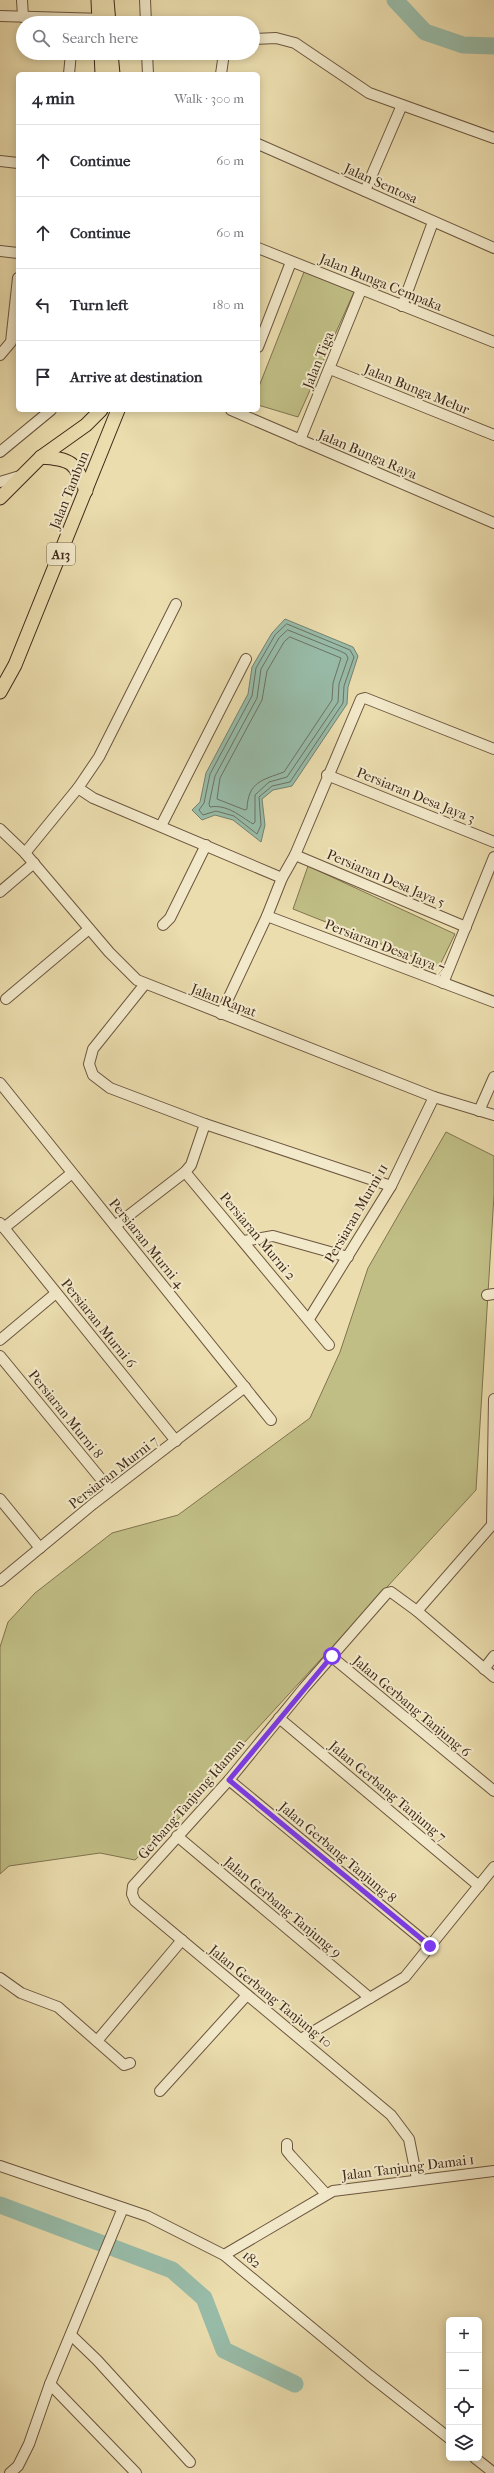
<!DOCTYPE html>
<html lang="en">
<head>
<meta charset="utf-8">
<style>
  body { margin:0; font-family:"IM FELL French Canon",serif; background:#f2f2f3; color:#2b2b33 }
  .controls { position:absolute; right:12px; bottom:12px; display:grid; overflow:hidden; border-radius:6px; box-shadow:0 2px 10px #0003 }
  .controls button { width:36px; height:36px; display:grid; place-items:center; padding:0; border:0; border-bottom:1px solid #e1e1e2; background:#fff; color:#2b2b33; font:20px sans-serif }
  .stop { position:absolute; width:12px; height:12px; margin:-9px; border:3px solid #7c3aed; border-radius:50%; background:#fff }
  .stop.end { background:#7c3aed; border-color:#fff; box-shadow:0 1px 4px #0008 }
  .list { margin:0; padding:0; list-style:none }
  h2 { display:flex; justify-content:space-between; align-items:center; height:52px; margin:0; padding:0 16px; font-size:17px }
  h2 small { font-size:13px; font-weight:400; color:#7c7c81 }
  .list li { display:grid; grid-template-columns:26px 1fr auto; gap:12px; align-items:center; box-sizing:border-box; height:72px; padding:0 16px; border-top:1px solid #e1e1e2 }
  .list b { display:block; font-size:15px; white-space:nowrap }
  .list em { font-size:13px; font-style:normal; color:#7c7c81 }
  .icon { flex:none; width:22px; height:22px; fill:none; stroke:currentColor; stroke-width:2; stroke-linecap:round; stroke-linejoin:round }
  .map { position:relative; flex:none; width:494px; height:2473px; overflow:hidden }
  .search { position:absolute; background:#fff; box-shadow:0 2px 10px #0003; left:16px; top:16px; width:244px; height:44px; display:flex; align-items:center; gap:10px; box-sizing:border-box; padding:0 14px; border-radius:22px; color:#7c7c81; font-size:15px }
  .panel { position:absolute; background:#fff; box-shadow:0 2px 10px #0003; left:16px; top:72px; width:244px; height:340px; border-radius:6px }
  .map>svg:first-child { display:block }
</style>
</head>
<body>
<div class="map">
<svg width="494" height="2473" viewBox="0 0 494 2473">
  <rect width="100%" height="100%" fill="#ebddae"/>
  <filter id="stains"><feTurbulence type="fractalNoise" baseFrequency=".005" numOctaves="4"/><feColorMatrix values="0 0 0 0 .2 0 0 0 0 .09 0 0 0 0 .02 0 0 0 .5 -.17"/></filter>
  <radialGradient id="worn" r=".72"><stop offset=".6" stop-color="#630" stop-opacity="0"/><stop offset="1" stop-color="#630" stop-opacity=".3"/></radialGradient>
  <g fill="#c0be85" stroke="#807450">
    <path d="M304,272L354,292L298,417L258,405V389Z"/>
    <path d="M308,866L455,934L439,967L293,909Z"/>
    <path d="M446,1132L494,1156V1195L476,1490L244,1743L197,1801L135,1860L100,1853L9,1866L0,1874V1647L8,1622L35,1593L112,1533L178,1515L310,1418L340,1352L368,1268Z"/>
  </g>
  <path fill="#98bca9" stroke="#758170" d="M285,619L353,647L358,656L348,687L347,704L292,786L273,790L262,799L265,825L261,842L233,820L215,815L202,820L192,810L200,802L206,773L248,694L252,667L272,633Z"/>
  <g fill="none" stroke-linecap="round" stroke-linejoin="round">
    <g stroke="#6c7262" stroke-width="1">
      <path d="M287,624L350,650L354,657L344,686L343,703L290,782L272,786L259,797L261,825L257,834L234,816L216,811L203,815L199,810L204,803L210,774L252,696L256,668L275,635Z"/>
      <path d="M288,630L340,651L346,654L348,658L339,684L338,702L287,777L269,782L255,795V822L253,824C240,816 227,804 210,807L209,804L215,776L257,698L261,669L279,638Z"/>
      <path d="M290,637L341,658L333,683L332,700L284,772C262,780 248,782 247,809L245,810L217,799L220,778L262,700L267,671L284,642Z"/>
    </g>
    <g stroke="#98bca9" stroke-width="17">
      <path d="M395,0L425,32L463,45L494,46"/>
      <path d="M0,2205L172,2270L204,2298L224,2350L295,2384"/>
    </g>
    <g stroke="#6c563f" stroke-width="12">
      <g id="minor">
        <path d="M22,0L23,17"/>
        <path d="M145,0L146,23"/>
        <path d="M0,16L104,19"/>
        <path d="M253,39L276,38L295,43L369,93L494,138"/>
        <path d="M147,53L148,74"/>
        <path d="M69,74L71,53"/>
        <path d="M221,74L224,53"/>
        <path d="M258,144L494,248"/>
        <path d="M0,161L18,163"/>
        <path d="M365,191L402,105"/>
        <path d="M258,248L494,342"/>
        <path d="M0,251L18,253"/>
        <path d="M402,306L433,222"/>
        <path d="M258,347L291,262"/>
        <path d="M0,355L11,342L18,278"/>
        <path d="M330,369L494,435"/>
        <path d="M231,410L494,523"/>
        <path d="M300,440L361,290"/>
        <path d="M0,452L51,410"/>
        <path d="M0,482L23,475"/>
        <path d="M327,775L494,842"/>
        <path d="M78,788L93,798L282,878"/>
        <path d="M161,826L246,659"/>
        <path d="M0,829L25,853L109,952L137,980L434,1097L494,1115"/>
        <path d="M25,853L78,788L99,757L176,604"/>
        <path d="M295,855L466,927"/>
        <path d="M0,892L34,863"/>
        <path d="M267,916L494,1002"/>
        <path d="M163,925L170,918L206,845"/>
        <path d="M443,983L494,857"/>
        <path d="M145,984L93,1049L89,1064L93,1075L110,1088L205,1124L391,1186"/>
        <path d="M6,999L89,929"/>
        <path d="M221,1014L267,916L282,878L295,855L361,699L365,698L494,749"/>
        <path d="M0,1083L271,1420"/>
        <path d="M479,1111L494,1077"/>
        <path d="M185,1172L329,1345"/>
        <path d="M0,1223L176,1441"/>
        <path d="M115,1226L185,1172L191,1165L205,1124"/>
        <path d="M4,1228L72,1173"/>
        <path d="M244,1241L273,1236L348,1257"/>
        <path d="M487,1295L494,1294"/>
        <path d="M309,1319L391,1186L434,1097"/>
        <path d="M0,1340L56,1293"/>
        <path d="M0,1356L110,1490"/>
        <path d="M0,1499L40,1548"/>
        <path d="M492,1525L494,1399"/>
        <path d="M0,1581L93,1504L245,1387"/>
        <path d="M417,1611L492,1525"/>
        <path d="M332,1657L494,1791"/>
        <path d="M484,1669L494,1656"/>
        <path d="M279,1718L479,1886"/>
        <path d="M229,1780L430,1946"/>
        <path d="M177,1836L370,1998"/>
        <path d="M0,1978L21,1993L58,2007L124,2065L130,2063"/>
        <path d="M301,2039L405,1977L494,1867"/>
        <path d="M97,2041L182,1940"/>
        <path d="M160,2091L247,1995"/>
        <path d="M287,2144V2151L291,2156L326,2194"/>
        <path d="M0,2166L147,2216L224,2255L369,2375L449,2438"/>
        <path d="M417,2179L409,2139L391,2115L135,1901L132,1894L133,1886L229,1780L304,1688L387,1593L391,1592L417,1611L494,1677"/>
        <path d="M224,2255L333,2191L494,2171"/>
        <path d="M71,2335L97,2360L190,2462"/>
        <path d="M50,2384L136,2473"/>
        <path d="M475,2458L494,2473"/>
        <path d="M10,2473L18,2466L29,2444L50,2384L123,2208"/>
      </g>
    </g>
    <g stroke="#41291a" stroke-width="15">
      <g id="major">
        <path d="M98,0L99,23"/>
        <path d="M107,0L109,23"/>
        <path d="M101,53L102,74"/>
        <path d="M111,53L113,74"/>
        <path d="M41,457C71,459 76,462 86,491"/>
        <path d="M0,498L41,457L86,425L101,410"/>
        <path d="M0,692L15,665L118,410"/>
      </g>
    </g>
    <use href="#minor" stroke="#f2e9ca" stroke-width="10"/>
    <use href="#major" stroke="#ebddae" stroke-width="13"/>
  </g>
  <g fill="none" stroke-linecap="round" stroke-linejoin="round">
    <path stroke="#7c3aed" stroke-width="5" d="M332,1656L229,1780L430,1946"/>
  </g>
  <g text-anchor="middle" stroke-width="4" stroke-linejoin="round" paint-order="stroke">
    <rect fill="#f2e9ca" stroke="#76634f" stroke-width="1" x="47" y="543" width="28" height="22" rx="3"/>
    <g font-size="13" font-weight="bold" fill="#41291a">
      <text x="61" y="559">A13</text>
    </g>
    <g font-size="14" fill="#41291a" stroke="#f2e9ca">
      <text transform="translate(381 183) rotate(24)" y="5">Jalan Sentosa</text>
      <text transform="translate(381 282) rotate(22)" y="5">Jalan Bunga Cempaka</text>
      <text transform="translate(318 360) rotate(-68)" y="5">Jalan Tiga</text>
      <text transform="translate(417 389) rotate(22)" y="5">Jalan Bunga Melur</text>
      <text transform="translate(368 454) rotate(23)" y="5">Jalan Bunga Raya</text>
      <text transform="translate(69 490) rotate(-68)" y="5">Jalan Tambun</text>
      <text transform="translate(416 795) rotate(22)" y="5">Persiaran Desa Jaya 3</text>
      <text transform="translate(386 878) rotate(23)" y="5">Persiaran Desa Jaya 5</text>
      <text transform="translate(385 946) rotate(21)" y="5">Persiaran Desa Jaya 7</text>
      <text transform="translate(224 1000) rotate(21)" y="5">Jalan Rapat</text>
      <text transform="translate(356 1213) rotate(-60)" y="5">Persiaran Murni 11</text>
      <text transform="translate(258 1236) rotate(50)" y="5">Persiaran Murni 2</text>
      <text transform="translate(147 1243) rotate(51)" y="5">Persiaran Murni 4</text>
      <text transform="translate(99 1323) rotate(51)" y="5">Persiaran Murni 6</text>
      <text transform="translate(66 1414) rotate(51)" y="5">Persiaran Murni 8</text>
      <text transform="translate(113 1472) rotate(-38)" y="5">Persiaran Murni 7</text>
      <text transform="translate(412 1706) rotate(40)" y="5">Jalan Gerbang Tanjung 6</text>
      <text transform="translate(388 1791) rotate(40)" y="5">Jalan Gerbang Tanjung 7</text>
      <text transform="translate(191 1799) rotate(-49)" y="5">Gerbang Tanjung Idaman</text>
      <text transform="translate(338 1852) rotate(40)" y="5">Jalan Gerbang Tanjung 8</text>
      <text transform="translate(283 1907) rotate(40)" y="5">Jalan Gerbang Tanjung 9</text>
      <text transform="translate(271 1996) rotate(39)" y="5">Jalan Gerbang Tanjung 10</text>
      <text transform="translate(408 2167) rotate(-7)" y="5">Jalan Tanjung Damai 1</text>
      <text transform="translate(252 2259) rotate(39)" y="5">182</text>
    </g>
  </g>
  <rect width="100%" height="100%" filter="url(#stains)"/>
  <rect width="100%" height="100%" fill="url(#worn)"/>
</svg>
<div class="controls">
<button>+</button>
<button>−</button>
<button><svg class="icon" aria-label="locate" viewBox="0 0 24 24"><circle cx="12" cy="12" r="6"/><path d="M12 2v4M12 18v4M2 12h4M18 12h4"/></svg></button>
<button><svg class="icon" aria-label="layers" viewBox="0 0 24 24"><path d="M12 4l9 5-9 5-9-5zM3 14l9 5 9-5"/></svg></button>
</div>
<div class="stop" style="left:332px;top:1656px"></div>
<div class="stop end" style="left:430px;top:1946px"></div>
<div class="search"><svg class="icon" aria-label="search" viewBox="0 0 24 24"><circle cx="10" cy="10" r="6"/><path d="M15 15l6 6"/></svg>Search here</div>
<section class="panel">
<h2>4 min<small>Walk · 300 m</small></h2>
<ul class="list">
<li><svg class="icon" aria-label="ahead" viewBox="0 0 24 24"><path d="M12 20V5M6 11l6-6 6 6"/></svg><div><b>Continue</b></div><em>60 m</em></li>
<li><svg class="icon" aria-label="ahead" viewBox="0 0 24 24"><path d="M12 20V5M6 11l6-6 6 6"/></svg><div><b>Continue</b></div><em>60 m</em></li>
<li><svg class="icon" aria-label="left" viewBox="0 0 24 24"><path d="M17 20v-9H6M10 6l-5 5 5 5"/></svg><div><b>Turn left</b></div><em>180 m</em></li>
<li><svg class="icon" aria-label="arrive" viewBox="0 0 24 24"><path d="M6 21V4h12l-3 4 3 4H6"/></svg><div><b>Arrive at destination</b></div></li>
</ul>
</section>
</div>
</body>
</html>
